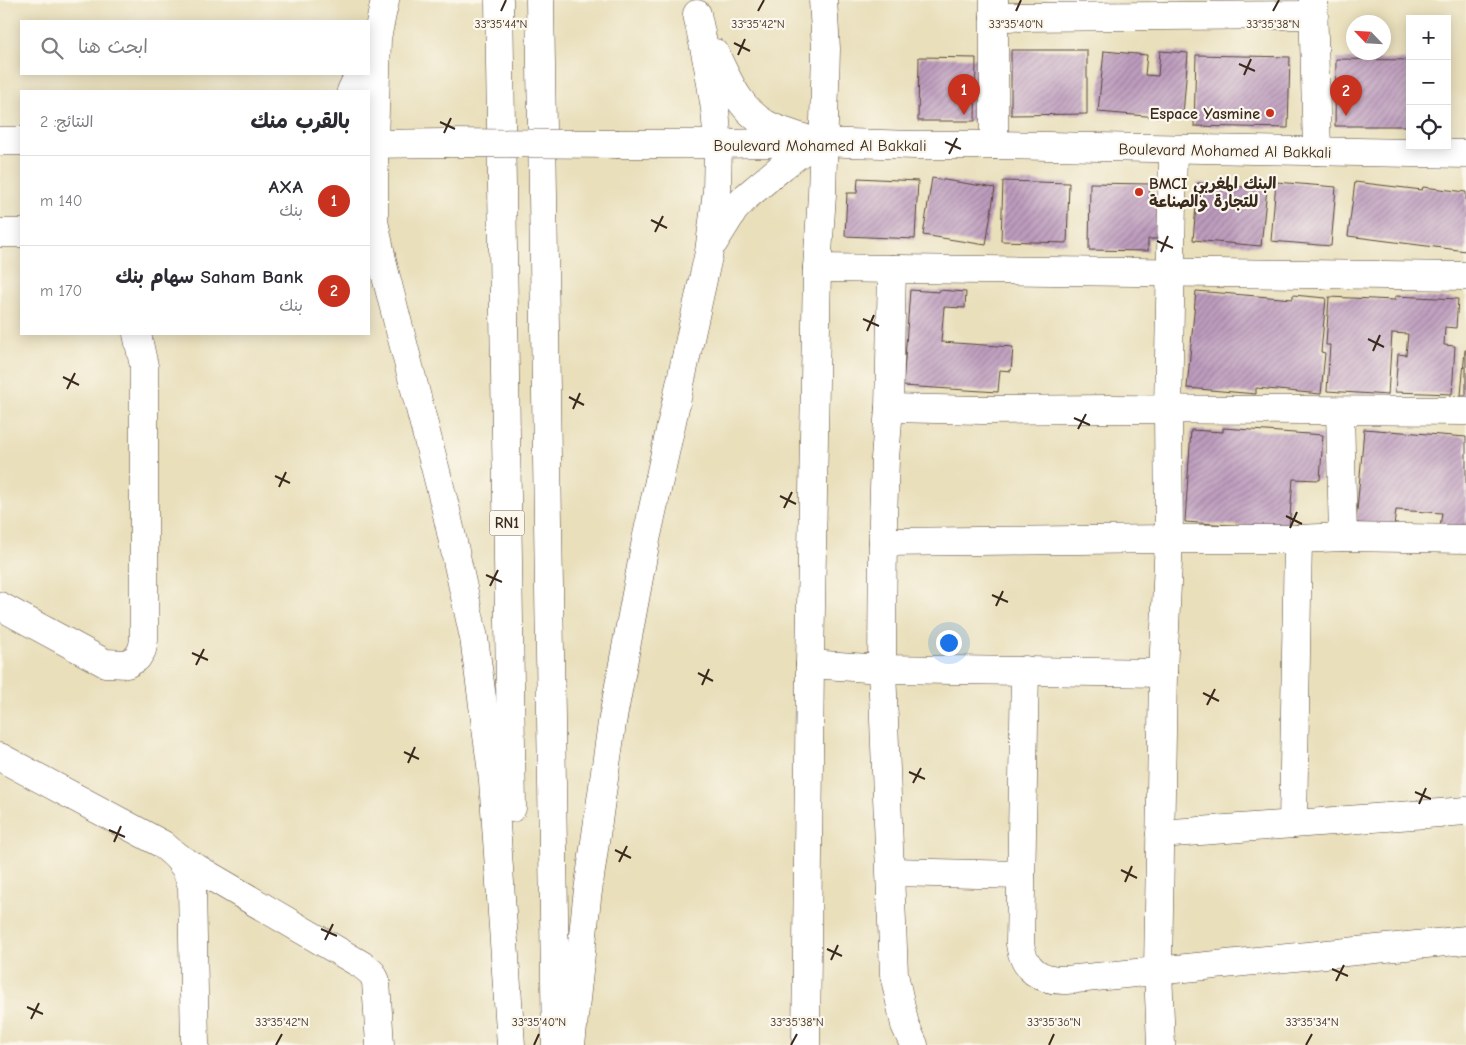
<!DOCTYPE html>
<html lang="ar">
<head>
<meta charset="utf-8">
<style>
  body { margin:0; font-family:"Comic Neue","Playpen Sans Arabic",sans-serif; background:#f2f2f3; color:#2b2b33; direction:rtl }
  .controls { position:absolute; right:15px; top:15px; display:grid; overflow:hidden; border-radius:0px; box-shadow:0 2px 12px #0003 }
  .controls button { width:45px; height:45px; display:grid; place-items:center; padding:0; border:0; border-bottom:1px solid #e1e1e2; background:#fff; color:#2b2b33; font:25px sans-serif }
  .compass { position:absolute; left:1346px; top:15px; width:45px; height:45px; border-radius:50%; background:#fff; box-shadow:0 2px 12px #0003; rotate:295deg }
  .you { position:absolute; left:948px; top:642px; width:18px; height:18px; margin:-12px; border:4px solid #fff; border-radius:50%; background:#1a73e8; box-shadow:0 0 0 8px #1a73e833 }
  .badge { display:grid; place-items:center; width:32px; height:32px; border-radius:50%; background:#c8321e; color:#fff; font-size:16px; font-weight:700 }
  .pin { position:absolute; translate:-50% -41px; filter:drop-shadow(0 1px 2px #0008) }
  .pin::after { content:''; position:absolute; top:26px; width:18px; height:15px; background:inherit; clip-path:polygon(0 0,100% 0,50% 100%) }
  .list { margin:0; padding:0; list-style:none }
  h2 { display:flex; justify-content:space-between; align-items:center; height:65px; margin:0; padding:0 20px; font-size:21px }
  h2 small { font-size:16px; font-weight:400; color:#7c7c81 }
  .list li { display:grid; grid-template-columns:32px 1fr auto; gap:15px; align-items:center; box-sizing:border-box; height:90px; padding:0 20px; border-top:1px solid #e1e1e2 }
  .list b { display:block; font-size:19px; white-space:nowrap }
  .list p { margin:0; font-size:16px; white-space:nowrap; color:#7c7c81 }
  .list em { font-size:16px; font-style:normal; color:#7c7c81 }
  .icon { flex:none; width:28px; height:28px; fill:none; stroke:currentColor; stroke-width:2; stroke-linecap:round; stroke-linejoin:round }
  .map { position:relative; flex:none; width:1466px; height:1045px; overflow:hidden; direction:ltr }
  .search { position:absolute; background:#fff; box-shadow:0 2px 12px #0003; left:20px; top:20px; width:350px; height:55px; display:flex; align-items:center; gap:12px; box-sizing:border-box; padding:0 18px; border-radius:0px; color:#7c7c81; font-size:19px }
  .panel { position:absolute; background:#fff; box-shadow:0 2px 12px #0003; left:20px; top:90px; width:350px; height:245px; border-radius:0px; direction:rtl }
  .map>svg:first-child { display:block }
</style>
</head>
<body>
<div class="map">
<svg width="1466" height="1045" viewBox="0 0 1466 1045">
  <defs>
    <pattern id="building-hatch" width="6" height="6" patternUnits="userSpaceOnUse" patternTransform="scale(1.25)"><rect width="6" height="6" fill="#bd9cbe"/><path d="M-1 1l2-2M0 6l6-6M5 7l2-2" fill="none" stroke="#9b7f9a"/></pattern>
  </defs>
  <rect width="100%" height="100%" fill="#fbf7ec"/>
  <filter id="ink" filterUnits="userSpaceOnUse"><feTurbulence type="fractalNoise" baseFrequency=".02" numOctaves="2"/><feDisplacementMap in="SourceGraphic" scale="10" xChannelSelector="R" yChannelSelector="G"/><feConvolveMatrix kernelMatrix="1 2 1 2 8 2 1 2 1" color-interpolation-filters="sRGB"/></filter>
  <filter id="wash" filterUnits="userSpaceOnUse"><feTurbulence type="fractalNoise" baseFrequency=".0096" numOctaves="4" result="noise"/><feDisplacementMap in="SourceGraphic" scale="20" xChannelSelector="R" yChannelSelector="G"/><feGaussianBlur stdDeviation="1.12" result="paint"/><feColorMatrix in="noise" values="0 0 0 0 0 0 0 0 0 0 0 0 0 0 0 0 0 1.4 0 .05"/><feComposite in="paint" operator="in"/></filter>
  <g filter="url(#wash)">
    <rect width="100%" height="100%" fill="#e9dfbb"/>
    <g id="blocks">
      <g fill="url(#building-hatch)">
        <path d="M1011,50H1087V114L1011,115Z"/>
        <path d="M1104,51L1147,55L1145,75L1158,76L1160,51L1188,53L1183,115L1159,113L1158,117L1098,112Z"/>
        <path d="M1196,55L1290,57L1288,128L1194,126Z"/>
        <path d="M919,57L976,58L975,121H918Z"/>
        <path d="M1336,59L1409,60L1408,126H1335Z"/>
        <path d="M858,178L918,181L915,239L845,236L847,193H857Z"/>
        <path d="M932,178L995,188L986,245L923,235Z"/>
        <path d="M1003,181L1069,183L1067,243L1001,241Z"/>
        <path d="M1276,182L1336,187L1331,246L1271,241Z"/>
        <path d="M1355,182L1422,190L1423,187L1466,192V251L1348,236Z"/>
        <path d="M1090,183L1150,184L1149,198L1159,199V239H1148V251L1089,250Z"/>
        <path d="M1198,183L1267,189L1261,246L1193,240Z"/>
        <path d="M910,290L939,292V290L966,292L965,308L944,307L941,342L1013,347L1011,371L1000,370L998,392L903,386Z"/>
        <path d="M1196,291L1293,299V295L1326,298L1321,352L1325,353L1321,394L1256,388V394L1187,388Z"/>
        <path d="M1395,296L1458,299L1456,328L1445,327L1444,345L1455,346L1452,394L1395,392L1398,354L1406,355L1408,334L1392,333L1388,395L1327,391L1330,345H1326L1329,297L1395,300Z"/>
        <path d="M1465,350H1466V395H1461Z"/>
        <path d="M1223,428L1323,435L1320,480L1293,479L1289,529L1185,522L1191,430L1223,432Z"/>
        <path d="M1364,429L1466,437V529L1440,527L1442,513L1396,510L1394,526L1356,523Z"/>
      </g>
    </g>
  </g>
  <g filter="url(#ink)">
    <use href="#blocks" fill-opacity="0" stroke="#554536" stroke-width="1"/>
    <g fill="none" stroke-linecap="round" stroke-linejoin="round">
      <g stroke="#554536" stroke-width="29">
        <g id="minor">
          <path d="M994,0V145"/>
          <path d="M1313,0L1317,151"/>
          <path d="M994,17L1314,15"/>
          <path d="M0,141H21"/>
          <path d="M369,144L445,143"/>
          <path d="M619,144H718L815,142L915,145H994L1466,154"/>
          <path d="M0,233H21"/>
          <path d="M817,268L1466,276"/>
          <path d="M892,269L889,408L885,459L883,520L882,669L894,974L905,1025L914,1045"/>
          <path d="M889,408L982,410L1111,409L1466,411"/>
          <path d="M1340,411L1343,537"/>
          <path d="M883,542L1169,539H1298L1343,537L1466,539"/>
          <path d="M0,606L105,663L127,664L137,658L142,650L144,640V366L137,334"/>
          <path d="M810,664L882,669L1163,673"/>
          <path d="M1025,670L1020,944C1024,970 1040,981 1066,980L1466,940"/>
          <path d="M0,757L162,844L176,856L362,965L372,973L376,981L380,1045"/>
          <path d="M1293,824L1298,539"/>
          <path d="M1160,834L1466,811"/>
          <path d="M176,856L186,869L192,886L195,1045"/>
          <path d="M891,872L1021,875"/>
          <path d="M806,1045L810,664L817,268L822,195L826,49L823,0"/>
          <path d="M1161,1045L1158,970L1163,673L1169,539L1168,410L1173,149"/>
        </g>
      </g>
      <g stroke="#554536" stroke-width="29">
        <g id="highway">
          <path d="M385,0L377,38L374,144V221L384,269L446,510L474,638L493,780L511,1045"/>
          <path d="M499,0L512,808"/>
          <path d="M540,0L556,1045"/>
          <path d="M715,53C729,83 742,115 774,128C787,133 801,137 815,142"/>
          <path d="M351,91L359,74"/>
          <path d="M714,242L734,210L747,196L783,166L815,142"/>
          <path d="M571,1045L587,898L612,723L646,540L709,252L717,191L718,144L715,109L709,71L697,14"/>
        </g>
      </g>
      <use href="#minor" stroke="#fff" stroke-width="28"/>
      <use href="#highway" stroke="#fff" stroke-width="28"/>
      <g stroke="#554536" stroke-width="29" stroke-linecap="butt">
        <path id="minor-bridge" d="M445,143L619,144"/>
      </g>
      <use href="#minor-bridge" stroke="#fff" stroke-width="28"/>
    </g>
  </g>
  <path fill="none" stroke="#3b2a1e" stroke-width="2" d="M501,11L506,0M758,11L764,0M1016,11L1021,0M1273,11L1279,0M734,43L750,51M738,55L745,39M1239,64L1255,71M1244,75L1251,59M440,122L455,129M444,133L451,118M945,142L961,149M949,154L957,138M651,220L667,228M655,232L663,216M1157,241L1173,248M1161,252L1168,236M863,319L879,326M867,331L874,315M1368,339L1384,347M1373,351L1380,335M63,377L79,385M67,389L75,373M569,397L584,405M573,409L580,393M1074,418L1090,425M1078,429L1086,414M275,476L290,483M279,487L286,472M780,496L796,504M784,508L792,492M1286,516L1302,524M1290,528L1297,512M486,575L502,582M490,586L498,570M992,595L1008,602M996,606L1003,591M192,653L208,660M196,665L204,649M698,673L713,681M702,685L709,669M1203,693L1219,701M1207,705L1215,689M404,752L419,759M408,763L415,747M909,772L925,779M913,783L921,768M1415,792L1431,799M1419,804L1426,788M109,830L125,837M114,842L121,826M615,850L631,858M619,862L627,846M1121,870L1137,878M1125,882L1132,866M321,929L337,936M325,940L333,924M827,949L842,956M831,960L838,945M1332,969L1348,976M1336,981L1344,965M27,1007L43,1014M31,1019L39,1003M276,1045L282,1034M534,1045L539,1034M791,1045L797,1034M1049,1045L1054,1034M1306,1045L1312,1034"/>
  <g fill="#c8321e" stroke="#fbf7ec" stroke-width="2">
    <circle cx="1270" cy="113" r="5"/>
    <circle cx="1139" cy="192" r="5"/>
  </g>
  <g text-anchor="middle" stroke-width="4.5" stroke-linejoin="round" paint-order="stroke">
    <rect fill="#fbf7ec" stroke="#75685c" stroke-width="1" x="489.5" y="510.5" width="35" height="25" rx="4"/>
    <g font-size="15" font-weight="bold" fill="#3b2a1e">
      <text x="507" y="528">RN1</text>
    </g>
    <g font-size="16" font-weight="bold" fill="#3b2a1e" stroke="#fbf7ec" text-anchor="end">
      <text x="1260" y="119">Espace Yasmine</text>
      <text x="1149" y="189" text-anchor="start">BMCI البنك المغربي<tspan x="1149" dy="18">للتجارة والصناعة</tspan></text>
    </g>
    <g font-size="16" fill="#3b2a1e" stroke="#fbf7ec">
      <text x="820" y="151">Boulevard Mohamed Al Bakkali</text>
      <text transform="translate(1225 150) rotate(1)" y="6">Boulevard Mohamed Al Bakkali</text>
    </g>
  </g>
  <g font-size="12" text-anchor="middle" fill="#3b2a1e" stroke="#fbf7ec" stroke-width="4.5" stroke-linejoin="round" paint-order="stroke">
    <text x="501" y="28">33°35'44"N</text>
    <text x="758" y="28">33°35'42"N</text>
    <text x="1016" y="28">33°35'40"N</text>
    <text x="1273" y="28">33°35'38"N</text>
    <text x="282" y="1026">33°35'42"N</text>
    <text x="539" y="1026">33°35'40"N</text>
    <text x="797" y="1026">33°35'38"N</text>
    <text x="1054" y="1026">33°35'36"N</text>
    <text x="1312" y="1026">33°35'34"N</text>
  </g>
</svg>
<div class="controls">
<button>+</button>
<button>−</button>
<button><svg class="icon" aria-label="locate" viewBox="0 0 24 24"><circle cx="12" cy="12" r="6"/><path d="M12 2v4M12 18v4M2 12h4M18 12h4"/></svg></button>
</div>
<svg class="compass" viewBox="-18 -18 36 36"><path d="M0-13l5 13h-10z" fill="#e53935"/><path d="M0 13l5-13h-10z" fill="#7c7c81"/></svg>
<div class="you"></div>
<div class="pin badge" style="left:964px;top:115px">1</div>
<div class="pin badge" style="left:1346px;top:116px">2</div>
<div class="search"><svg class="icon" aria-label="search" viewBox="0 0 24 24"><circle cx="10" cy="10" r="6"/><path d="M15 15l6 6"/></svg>ابحث هنا</div>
<section class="panel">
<h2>بالقرب منك<small>النتائج: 2</small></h2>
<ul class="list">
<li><span class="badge">1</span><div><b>AXA</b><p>بنك</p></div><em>140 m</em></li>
<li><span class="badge">2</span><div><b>Saham Bank سهام بنك</b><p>بنك</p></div><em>170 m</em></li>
</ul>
</section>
</div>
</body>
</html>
